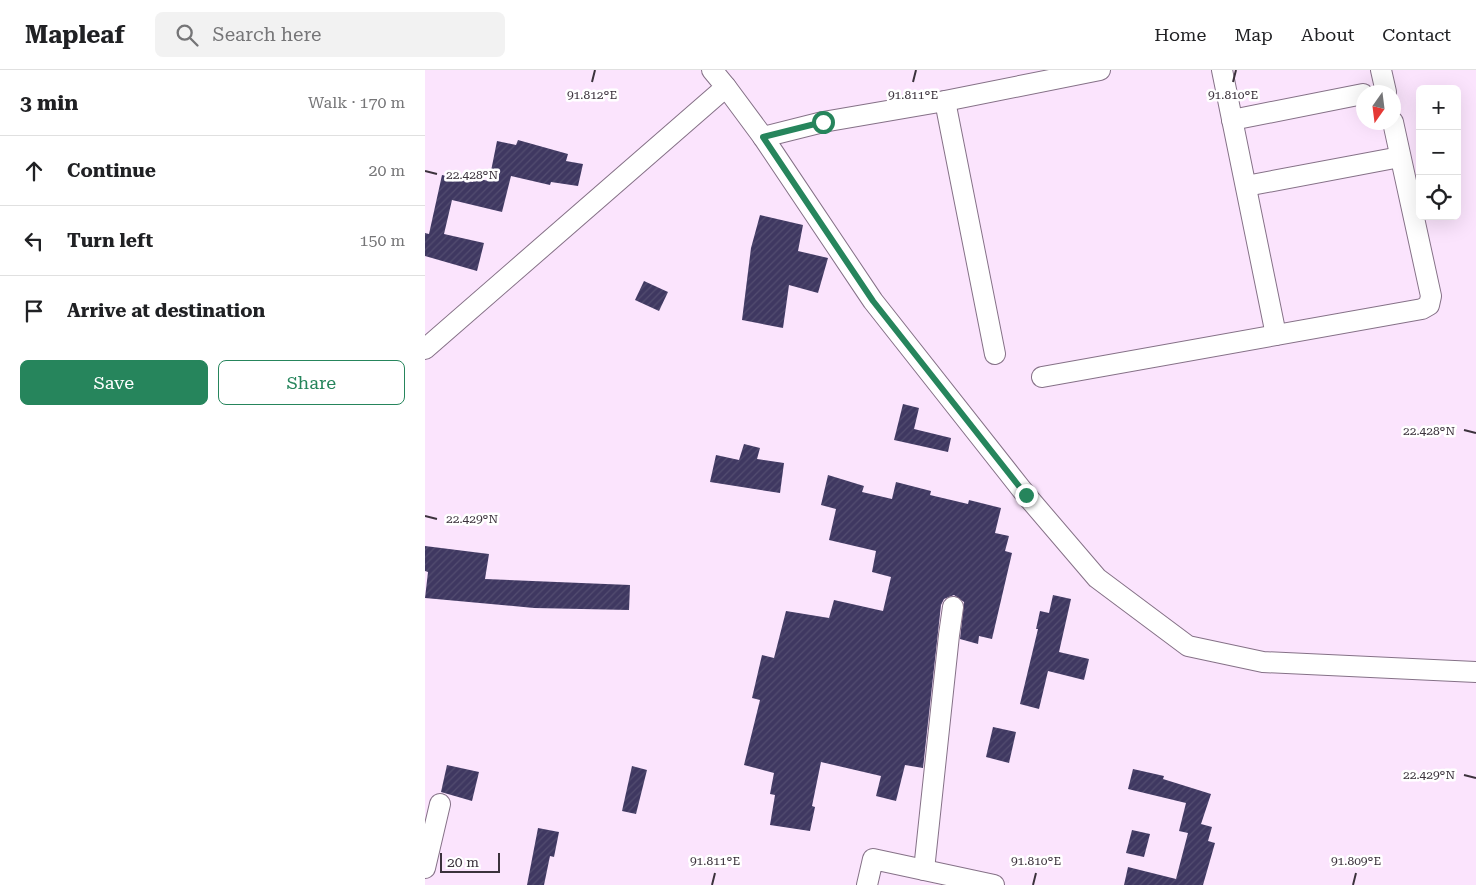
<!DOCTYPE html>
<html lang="en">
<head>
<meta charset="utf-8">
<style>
  body { margin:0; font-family:"Roboto Serif",serif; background:#f2f2f2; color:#202124 }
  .controls { position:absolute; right:15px; top:15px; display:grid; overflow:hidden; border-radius:8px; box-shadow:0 5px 20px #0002 }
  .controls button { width:45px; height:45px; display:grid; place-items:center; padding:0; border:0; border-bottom:1px solid #e0e0e0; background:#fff; color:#202124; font:25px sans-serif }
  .compass { position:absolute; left:931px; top:15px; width:45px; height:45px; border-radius:50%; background:#fff; box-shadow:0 5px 20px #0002; rotate:194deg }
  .scale { position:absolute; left:15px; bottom:12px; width:60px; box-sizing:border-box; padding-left:5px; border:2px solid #3b323c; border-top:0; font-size:14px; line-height:18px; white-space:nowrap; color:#3b323c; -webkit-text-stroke:4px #fff; paint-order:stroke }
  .stop { position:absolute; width:15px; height:15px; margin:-11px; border:4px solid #26855c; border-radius:50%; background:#fff }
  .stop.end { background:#26855c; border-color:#fff; box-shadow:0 1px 5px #0008 }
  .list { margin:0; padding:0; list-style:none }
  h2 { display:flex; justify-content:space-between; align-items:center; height:65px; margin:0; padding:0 20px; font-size:21px }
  h2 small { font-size:16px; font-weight:400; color:#757577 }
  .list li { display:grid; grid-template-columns:32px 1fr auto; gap:15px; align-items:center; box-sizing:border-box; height:70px; padding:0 20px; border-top:1px solid #e0e0e0 }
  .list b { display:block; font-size:19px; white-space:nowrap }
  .list em { font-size:16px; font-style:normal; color:#757577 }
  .actions { display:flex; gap:10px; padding:15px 20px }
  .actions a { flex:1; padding:11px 0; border:1px solid #26855c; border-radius:8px; text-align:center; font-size:18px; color:#26855c }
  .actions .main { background:#26855c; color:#fff }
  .icon { flex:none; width:28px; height:28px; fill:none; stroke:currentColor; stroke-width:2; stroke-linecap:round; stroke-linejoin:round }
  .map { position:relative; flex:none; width:1051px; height:815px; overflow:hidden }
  header { display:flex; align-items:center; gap:30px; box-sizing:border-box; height:70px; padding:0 25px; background:#fff; border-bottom:1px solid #e0e0e0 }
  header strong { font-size:24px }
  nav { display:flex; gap:28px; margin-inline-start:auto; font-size:18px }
  .search { width:350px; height:45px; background:#f2f2f2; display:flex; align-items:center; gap:12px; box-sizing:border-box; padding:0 18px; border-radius:8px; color:#757577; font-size:19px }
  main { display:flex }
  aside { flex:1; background:#fff }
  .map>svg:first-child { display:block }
</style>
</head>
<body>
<header>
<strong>Mapleaf</strong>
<div class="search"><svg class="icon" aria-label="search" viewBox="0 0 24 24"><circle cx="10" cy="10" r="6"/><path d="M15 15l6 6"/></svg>Search here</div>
<nav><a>Home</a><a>Map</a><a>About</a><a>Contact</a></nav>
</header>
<main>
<aside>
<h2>3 min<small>Walk · 170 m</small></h2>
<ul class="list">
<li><svg class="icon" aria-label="ahead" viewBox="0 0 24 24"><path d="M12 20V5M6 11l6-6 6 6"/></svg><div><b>Continue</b></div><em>20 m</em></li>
<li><svg class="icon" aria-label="left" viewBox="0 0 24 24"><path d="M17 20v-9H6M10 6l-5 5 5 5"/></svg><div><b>Turn left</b></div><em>150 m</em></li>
<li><svg class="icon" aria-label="arrive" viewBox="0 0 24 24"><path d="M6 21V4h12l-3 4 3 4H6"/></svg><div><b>Arrive at destination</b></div></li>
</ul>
<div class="actions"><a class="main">Save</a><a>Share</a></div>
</aside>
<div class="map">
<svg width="1051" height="815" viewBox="0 0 1051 815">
  <defs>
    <pattern id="building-hatch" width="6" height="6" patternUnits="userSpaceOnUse" patternTransform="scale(1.25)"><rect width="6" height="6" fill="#3f3861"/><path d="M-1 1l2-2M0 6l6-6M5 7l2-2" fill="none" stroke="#534d70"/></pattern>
  </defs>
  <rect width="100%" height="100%" fill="#fbe4fd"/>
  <g fill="url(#building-hatch)">
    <path d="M93,70L143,84L141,91L158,94L153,116L126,112L125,115L86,106L77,142L27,130L19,164L59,173L52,201L0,186V163L4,164L17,105L48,112L49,108L64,111L72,71L91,75Z"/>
    <path d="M335,145L378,155L373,181L403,188L393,223L364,215L358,258L317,250L326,178Z"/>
    <path d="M219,211L243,222L234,241L210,230Z"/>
    <path d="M478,334L494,338L489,359L526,368L523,382L469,370Z"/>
    <path d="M319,374L335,378L332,389L359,393L355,423L285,412L291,385L314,390Z"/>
    <path d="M403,405L439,416L437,422L467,429L471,412L506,421L505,425L543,434L544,430L576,438L570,463L584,466L580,481L587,483L567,569L554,566L553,574L535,569L539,532L529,525L519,529L516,535L498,698L480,695L471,731L451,726L456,706L396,692L387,736L390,737L385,761L345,755L350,725L345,724L349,703L319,695L335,630L327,628L337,585L349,588L361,541L404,548L409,530L458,541L466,507L447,502L451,481L404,470L411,439L396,435Z"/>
    <path d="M0,476L64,484L60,509L205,515L204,540L109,538L0,528L3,502L0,501Z"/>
    <path d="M628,525L646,529L634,582L664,589L659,610L623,601L614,639L595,634L613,559H611L615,541L624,543Z"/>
    <path d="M568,657L591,662L584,693L561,687Z"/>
    <path d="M22,695L54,702L47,731L16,722Z"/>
    <path d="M207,696L222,700L211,744L197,741Z"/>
    <path d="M708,699L739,706L738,709L786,724L776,754L787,757L783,771L790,773L778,815H699L703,797L751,809L763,763L754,761L761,733L703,719Z"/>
    <path d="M113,758L134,762L129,787L125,786L119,815H102Z"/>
    <path d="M707,760L725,764L719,787L701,783Z"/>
  </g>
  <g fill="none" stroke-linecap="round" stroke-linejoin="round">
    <g stroke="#857187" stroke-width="22">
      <g id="street">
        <path d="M797,0L851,265"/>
        <path d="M956,0L961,22"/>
        <path d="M301,17L338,67L448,231L601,425L672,508L763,576L838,592L1051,602"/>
        <path d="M520,31L570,284"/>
        <path d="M807,50L938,24"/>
        <path d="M338,67L398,52L520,31L675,0"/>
        <path d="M821,116L975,87"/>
        <path d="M0,279L301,17L287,0"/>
        <path d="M617,307L997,239L1004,235L1006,226L968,52"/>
        <path d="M0,798L15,734"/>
        <path d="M499,800L524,565L528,537"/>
        <path d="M442,815L448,789L569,815"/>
      </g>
    </g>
    <use href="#street" stroke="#fff" stroke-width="20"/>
  </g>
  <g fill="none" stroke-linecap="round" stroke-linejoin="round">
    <path stroke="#26855c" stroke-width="6" d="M398,52L338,67L448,231L601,425"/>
  </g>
  <path fill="none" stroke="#3b323c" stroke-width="2" d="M167,12L170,0M488,12L491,0M808,12L811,0M0,101L12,104M1039,360L1051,363M0,446L12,449M1039,705L1051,708M287,815L290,803M608,815L611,803M928,815L931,803"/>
  <g font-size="12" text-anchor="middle" fill="#3b323c" stroke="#fff" stroke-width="5" stroke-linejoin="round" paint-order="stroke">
    <text x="167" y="29">91.812°E</text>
    <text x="488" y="29">91.811°E</text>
    <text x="808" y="29">91.810°E</text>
    <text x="47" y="109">22.428°N</text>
    <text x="1004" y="365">22.428°N</text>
    <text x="47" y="453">22.429°N</text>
    <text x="1004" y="709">22.429°N</text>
    <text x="290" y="795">91.811°E</text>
    <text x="611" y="795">91.810°E</text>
    <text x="931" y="795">91.809°E</text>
  </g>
</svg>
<div class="controls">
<button>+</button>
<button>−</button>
<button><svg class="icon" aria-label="locate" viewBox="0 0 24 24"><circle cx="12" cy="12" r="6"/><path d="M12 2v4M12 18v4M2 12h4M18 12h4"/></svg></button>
</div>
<svg class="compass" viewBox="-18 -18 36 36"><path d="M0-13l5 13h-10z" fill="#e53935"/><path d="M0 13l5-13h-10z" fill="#757577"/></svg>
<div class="scale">20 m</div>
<div class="stop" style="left:398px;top:52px"></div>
<div class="stop end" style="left:601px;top:425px"></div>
</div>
</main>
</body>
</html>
